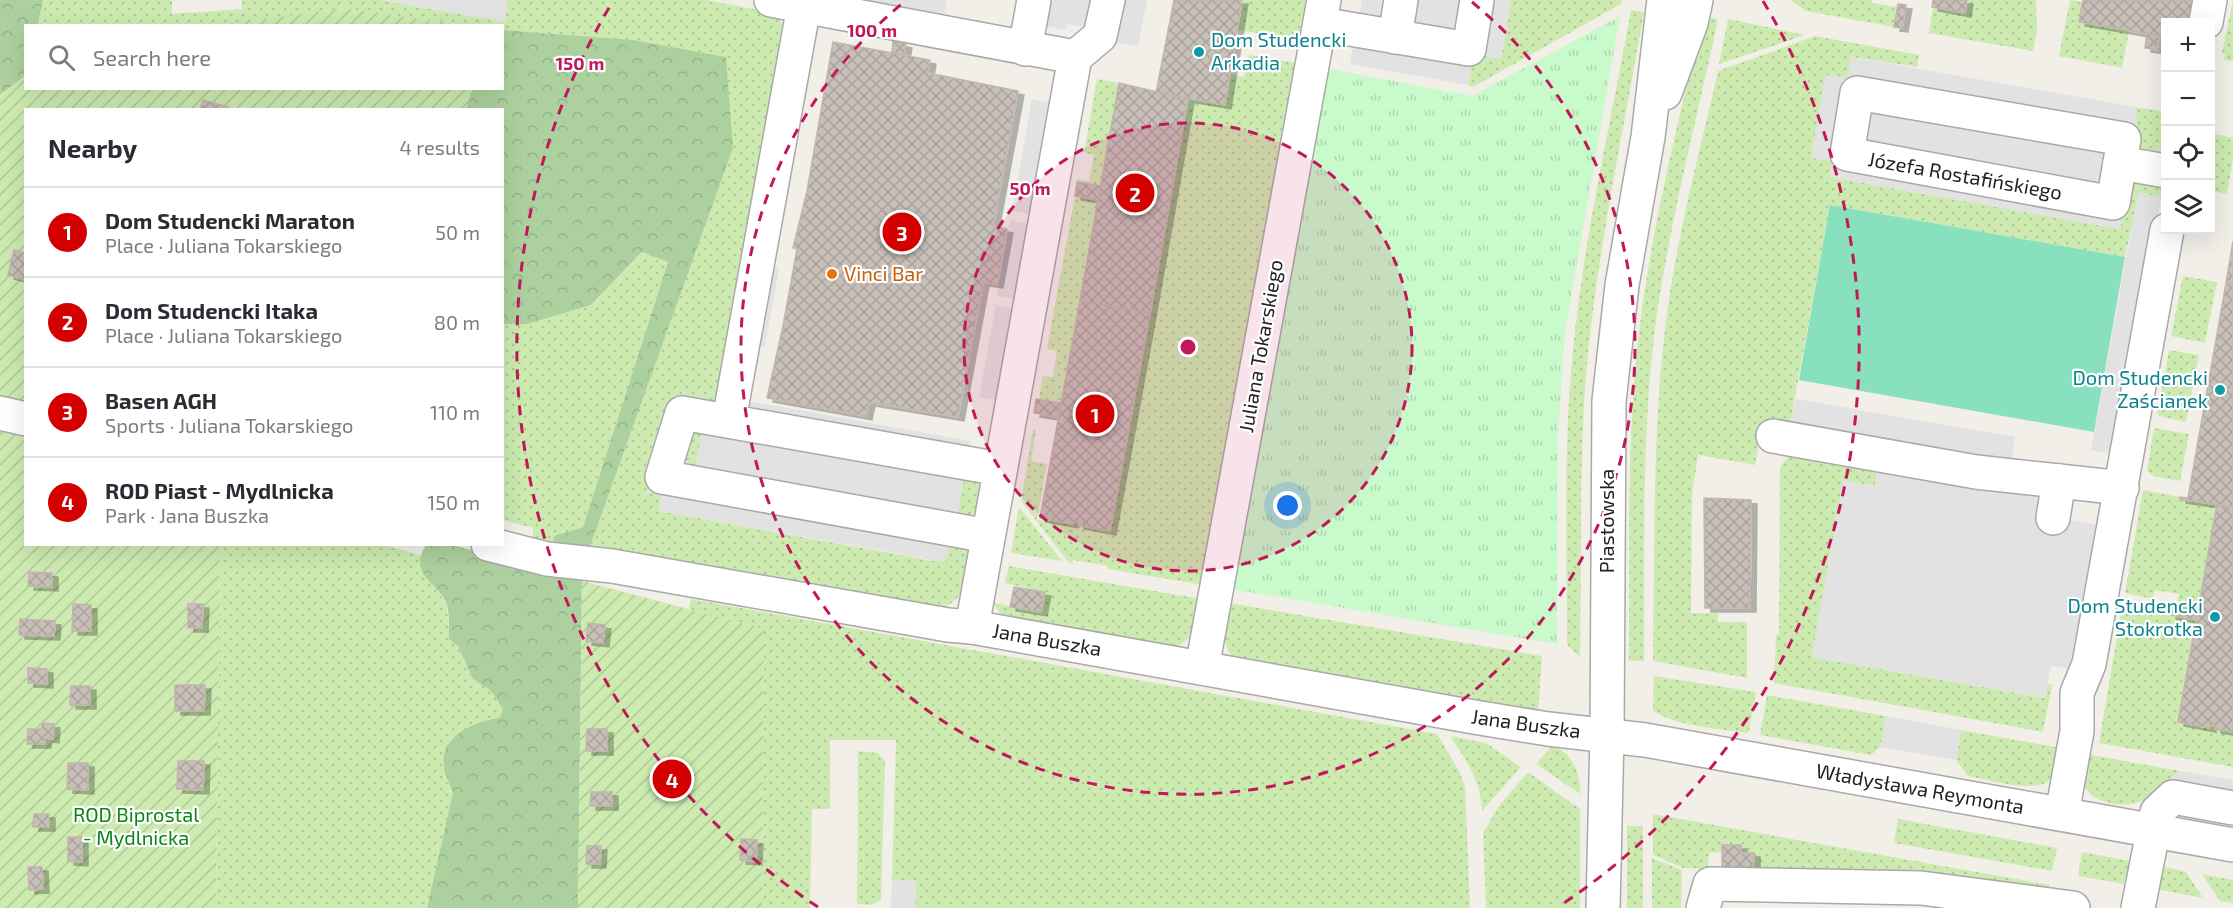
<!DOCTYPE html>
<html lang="en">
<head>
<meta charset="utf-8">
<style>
  body { margin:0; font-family:"Exo 2",sans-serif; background:#f7f7f7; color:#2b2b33 }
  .controls { position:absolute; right:18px; top:18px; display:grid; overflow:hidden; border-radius:0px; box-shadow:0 6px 24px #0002 }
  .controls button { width:54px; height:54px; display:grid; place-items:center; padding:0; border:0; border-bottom:2px solid #e1e1e2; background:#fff; color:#2b2b33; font:30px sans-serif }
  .you { position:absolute; left:1288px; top:506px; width:21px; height:21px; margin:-15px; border:4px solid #fff; border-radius:50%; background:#1a73e8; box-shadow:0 0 0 9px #1a73e833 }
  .badge { display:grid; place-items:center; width:39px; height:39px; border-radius:50%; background:#d40000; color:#fff; font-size:20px; font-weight:700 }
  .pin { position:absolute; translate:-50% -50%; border:3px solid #fff; box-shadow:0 2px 6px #0006 }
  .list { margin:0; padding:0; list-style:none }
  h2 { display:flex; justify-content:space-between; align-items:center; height:78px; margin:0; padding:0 24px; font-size:26px }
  h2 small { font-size:20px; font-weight:400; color:#7c7c81 }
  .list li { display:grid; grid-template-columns:39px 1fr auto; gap:18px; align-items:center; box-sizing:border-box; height:90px; padding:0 24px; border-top:2px solid #e1e1e2 }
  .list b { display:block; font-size:22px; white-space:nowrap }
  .list p { margin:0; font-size:20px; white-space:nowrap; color:#7c7c81 }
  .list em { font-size:20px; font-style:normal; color:#7c7c81 }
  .icon { flex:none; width:33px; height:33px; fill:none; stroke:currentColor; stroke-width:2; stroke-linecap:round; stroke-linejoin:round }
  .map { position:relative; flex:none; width:2233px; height:908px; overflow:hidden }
  .search { position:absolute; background:#fff; box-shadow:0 6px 24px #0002; left:24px; top:24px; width:480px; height:66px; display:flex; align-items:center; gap:15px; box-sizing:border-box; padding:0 21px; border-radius:0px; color:#7c7c81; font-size:22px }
  .panel { position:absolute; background:#fff; box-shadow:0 6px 24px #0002; left:24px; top:108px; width:480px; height:438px; border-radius:0px }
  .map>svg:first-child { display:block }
</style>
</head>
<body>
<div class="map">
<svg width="2233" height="908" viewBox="0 0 2233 908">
  <defs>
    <pattern id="grass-dots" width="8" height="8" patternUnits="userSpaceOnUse" patternTransform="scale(1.5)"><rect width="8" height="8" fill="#cdebb0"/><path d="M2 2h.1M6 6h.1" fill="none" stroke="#b0c997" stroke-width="1.8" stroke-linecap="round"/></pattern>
    <pattern id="forest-crowns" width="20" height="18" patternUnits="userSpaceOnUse" patternTransform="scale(1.5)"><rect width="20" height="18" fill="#add19e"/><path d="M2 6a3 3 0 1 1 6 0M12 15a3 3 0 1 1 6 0" fill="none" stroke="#95b388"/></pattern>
    <pattern id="park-tufts" width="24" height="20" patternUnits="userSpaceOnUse" patternTransform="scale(1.5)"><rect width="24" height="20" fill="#c8facc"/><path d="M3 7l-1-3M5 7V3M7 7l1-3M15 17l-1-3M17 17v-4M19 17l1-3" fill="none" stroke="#acd6af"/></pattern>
    <pattern id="garden-furrows" width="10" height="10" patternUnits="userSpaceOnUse" patternTransform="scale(1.5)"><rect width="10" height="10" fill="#cdebb0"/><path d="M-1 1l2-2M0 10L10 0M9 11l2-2" fill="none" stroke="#b0c997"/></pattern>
    <pattern id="building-cross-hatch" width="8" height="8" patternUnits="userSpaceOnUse" patternTransform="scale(1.5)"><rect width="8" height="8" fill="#c7bfb8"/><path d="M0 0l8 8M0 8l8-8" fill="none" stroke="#aba49e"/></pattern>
    <filter id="shadow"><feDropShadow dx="6" dy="4" stdDeviation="0" flood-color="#0004"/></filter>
  </defs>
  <rect width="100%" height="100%" fill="#f2efe9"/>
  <g fill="url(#grass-dots)">
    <path d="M43,0H172V14L242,9V0H380L504,22L508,0H706L774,13L785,28L718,399C706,405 691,404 683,391L647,494L663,488L659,511L934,561L949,541L966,547L971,556C965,579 965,605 937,608L602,548L588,552L733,148L503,30L502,26L463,25L343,8L221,26H38Z"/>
    <path d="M1243,0H1306L1298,40L1238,30Z"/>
    <path d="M1511,0H1622L1621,4L1473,87L1468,85L1472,63L1478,54L1501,58Z"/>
    <path d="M1790,0H1872V3L1897,7L1894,27L1806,11Z"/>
    <path d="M1967,0H2036L2037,29L2033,51L1929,33L1933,7L1965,13Z"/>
    <path d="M2070,0L2083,2L2079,22L2129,31L2122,68L2059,56Z"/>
    <path d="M2233,0V61L2224,60L2225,54L2222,53Z"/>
    <path d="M1631,10L1644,12C1625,122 1601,233 1589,344C1578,447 1582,553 1580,657L1567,645C1567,547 1563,448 1573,350C1584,236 1611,122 1631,10Z"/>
    <path d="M1703,16L1718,19C1697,119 1670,220 1656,321C1641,434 1645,548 1644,661H1629C1630,555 1626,448 1638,342C1650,232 1678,124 1703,16Z"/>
    <path d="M1728,19L1805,35L1719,64Z"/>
    <path d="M1815,36L1919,55L1917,67L1852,57L1848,78L1811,158L1833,161L1830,177L2120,229L2130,185L2141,179L2156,181L2162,189L2161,197L2139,193L2125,257L1830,205L1790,425L1763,420L1755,465L1698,455L1692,495L1691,613H1718V622H1747V678L1653,661C1655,550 1652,439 1665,329C1675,242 1699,156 1718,71Z"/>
    <path d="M1249,55L1298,63L1204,585L1108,569V566L1073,560L1072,564L1069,563L1021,501L1033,429L1036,430L1031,461L1047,464L1037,520L1078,522V525L1110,531L1188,99L1225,105L1230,74L1244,77Z"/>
    <path d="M1097,79L1119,83L1101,186L1077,182L1078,179L1089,181L1094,155L1084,152Z"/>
    <path d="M2136,107L2165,112V155L2160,158L2136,149Z"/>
    <path d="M2211,133L2233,138V160L2227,194L2211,191Z"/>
    <path d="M1075,196L1098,200L1061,403L1039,399L1043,376L1053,377L1057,351L1047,349Z"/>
    <path d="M643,252L668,262L583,527L554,536L552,546L533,543V528L503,520L502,324H528L591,305Z"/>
    <path d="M2183,276L2217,282L2205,343L2171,336Z"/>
    <path d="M2169,350L2199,355L2186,422L2159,416L2157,413Z"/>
    <path d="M703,427L695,471L681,455L688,433Z"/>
    <path d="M2154,428L2189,434L2180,481L2153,476L2147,471Z"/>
    <path d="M1795,454L1877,469L1875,486L1843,481L1812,657L2045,698L2048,684L2052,685L2043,732L1774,683L1776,635L1779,634L1780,467L1789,456Z"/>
    <path d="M964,474L976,481L983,491C977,512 979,515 957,519Z"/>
    <path d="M2143,490L2217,504L2198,607L2178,603L2179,594L2155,590L2153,599L2125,593Z"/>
    <path d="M1019,506V507L1062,561L1011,553Z"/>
    <path d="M380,544L421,555L420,564L447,605L449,639L458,646L473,679L491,691L503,709L500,717L487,720L445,777L453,792L427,908H216L220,545Z"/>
    <path d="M1009,566L1201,599L1193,635L1176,648L1003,618L993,603L1041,612L1045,592L1005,583Z"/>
    <path d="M691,599L1437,734L1459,771L1465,787L1470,908H915L916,881L892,880L896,740H830V809H812L810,908H762L764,630L689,609Z"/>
    <path d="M1229,603L1542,656L1538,712L1238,661C1217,646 1226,626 1229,603Z"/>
    <path d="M2122,607L2196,620L2178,722L2209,728L2210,725L2215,726V729L2233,732V767L2099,743Z"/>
    <path d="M1654,676L1756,692L1749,731L1747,733C1717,728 1679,727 1653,711Z"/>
    <path d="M1767,695L1886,716L1880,747L1871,755L1760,735Z"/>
    <path d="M1961,730L2061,748C2058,757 2057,768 2053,776C2041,797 1987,779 1968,776L1956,760Z"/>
    <path d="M1450,736L1486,743L1521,767L1482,811C1481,781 1466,760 1450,736Z"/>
    <path d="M1552,746C1573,753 1581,773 1580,794L1536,764Z"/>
    <path d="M858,751L878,753L885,761L881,900L871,905L857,904Z"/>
    <path d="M2086,754L2180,771C2168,780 2156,793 2143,800C2126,810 2088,804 2083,781C2082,773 2085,762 2086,754Z"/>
    <path d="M1528,772L1580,809V908H1486L1483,833L1498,807Z"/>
    <path d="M1653,814L2049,885L2047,894L1754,871V853H1741V845H1723L1722,852L1709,853L1708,869L1683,868L1653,855Z"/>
    <path d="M1898,819L2057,848L2052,871L1894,843Z"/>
    <rect x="1627" y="826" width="16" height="82"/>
    <path d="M2082,852L2131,861L2124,884L2078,876Z"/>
    <path d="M1652,858L1682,870L1681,908H1652Z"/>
    <path d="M2160,866L2186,872L2203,898L2156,889Z"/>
    <path d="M2202,874L2233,880V903L2220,901Z"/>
  </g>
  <g fill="url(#forest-crowns)">
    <path d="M0,0H43L38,25L26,26L25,76L0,95Z"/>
    <path d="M503,30L633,40L726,57L733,148L588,552L552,546L554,536L583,527L668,262L642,252L591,305L528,324H503L502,110H466L472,89L502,88Z"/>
    <path d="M426,545H453L582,581L578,908H427L453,792C428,746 456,727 500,717L503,709L491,691L473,679L458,646L449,639C448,629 450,615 447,605C438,581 407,575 426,545Z"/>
  </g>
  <path fill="url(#park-tufts)" d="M1620,16L1565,332L1558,434L1557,644L1231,589L1325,68L1472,96Z"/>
  <g fill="url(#garden-furrows)">
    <path d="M343,8L463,25H221Z"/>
    <path d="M25,76L26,88L472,89L466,110H26L25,408L0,403V95Z"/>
    <path d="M0,426L25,429L26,544L220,545L216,908H0Z"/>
    <path d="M582,581L764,629L762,908H578Z"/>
  </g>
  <path fill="#88e0be" d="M1830,205L2125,257L2094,432L1799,380Z"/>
  <g fill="#e2e2e2" fill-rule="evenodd">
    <path d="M380,0H508L505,22Z"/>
    <path d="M842,0H947L943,20Z"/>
    <path d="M1045,0H1147L1138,46L1101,41L1089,28L1067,24L1065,30L1041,25Z"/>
    <path d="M1362,0H1511L1501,59L1478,55L1476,63H1472L1468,85L1350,64Z"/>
    <path d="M1851,57L2136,107L2141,179L2130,185L2120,229L1830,177L1833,161L1811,158L1825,75L1848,78Z"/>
    <path d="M1032,99L1054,104L1034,215L1012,211Z"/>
    <path d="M2138,193L2161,197L2115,454L2091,450Z"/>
    <path d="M1010,220L1032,225L1019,300L997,296Z"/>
    <path d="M768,266L779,268L765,347L753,345Z"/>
    <path d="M996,305L1018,309L1001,401L979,397Z"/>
    <path d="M683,391L690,400L712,402L718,399L760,403L970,441L957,519L945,562L659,511L663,489L646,494ZM703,427L695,470L681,455L693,430Z"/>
    <path d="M1796,399L2015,437L2011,463L1790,425Z"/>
    <path d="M1877,469L2040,492L2037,515L2101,525L2073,669L2051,666L2045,698L1812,657L1843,480L1875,486Z"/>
    <path d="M1886,716L1961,730L1956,760L1880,747Z"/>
    <path d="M2180,771L2233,780V801L2159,788Z"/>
    <path d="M892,880L916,881L915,908H891Z"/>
  </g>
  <g fill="url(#building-cross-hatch)" stroke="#c4b6ab" stroke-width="1.5" filter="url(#shadow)">
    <path d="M1174,0H1242L1225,105L1156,93Z"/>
    <path d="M1933,0H1967L1965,13L1932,7Z"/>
    <path d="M2083,0H2195L2191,22H2166V37L2079,22Z"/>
    <path d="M1898,4L1906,5L1902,28L1894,27Z"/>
    <path d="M2147,34L2159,36L2157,50L2145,48Z"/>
    <path d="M893,41L906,44L904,55L892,52Z"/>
    <path d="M833,42L930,60L928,73L1018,91L993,226L1007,229L997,284L983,282L958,417L869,402L866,416L767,398L783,326L797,249L793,248L807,191Z"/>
    <path d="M1119,83L1188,99L1150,313L1080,301Z"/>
    <path d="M203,100L228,107L227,110H200Z"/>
    <path d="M1077,182L1101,186L1098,200L1075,196Z"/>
    <path d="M2233,241V284L2226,283Z"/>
    <path d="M14,250L26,253V280L8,275Z"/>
    <path d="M2226,283L2233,284V507L2180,499V497L2188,498Z"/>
    <path d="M1080,301L1150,313L1110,531L1078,525V522H1073L1072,524L1040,518Z"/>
    <path d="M1036,399L1061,403L1058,417L1034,413Z"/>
    <path d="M1704,498L1751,500L1750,608H1705Z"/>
    <path d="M2217,504L2233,507V732L2215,729V726L2210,725V728L2178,722Z"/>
    <path d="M29,572L52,573V587L28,586Z"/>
    <path d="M1014,587L1045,592L1041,612L1010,607Z"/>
    <path d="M2172,602L2198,607L2196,620L2170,615Z"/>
    <path d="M73,604L91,605V631H72Z"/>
    <path d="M188,604H203L202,628H188Z"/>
    <path d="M20,619L55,621L54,636L19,635Z"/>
    <path d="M588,623L605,625L603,643L586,641Z"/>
    <path d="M28,668L47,669V684L28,683Z"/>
    <path d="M175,685H205L204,711H175Z"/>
    <path d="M71,686H90V705H70Z"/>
    <path d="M42,723L54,724L53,739L45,738V744H27L28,729H42Z"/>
    <path d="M587,729H607V751H586Z"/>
    <path d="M178,761H204L203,790L177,789Z"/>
    <path d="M68,763H88V790L67,789Z"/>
    <path d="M591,792H612V806H590Z"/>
    <path d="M34,814H49V827H33Z"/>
    <path d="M68,837H82V862L68,861Z"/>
    <path d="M741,839L757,840L756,861L740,860Z"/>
    <path d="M1722,845H1741V853H1754V871L1722,870Z"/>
    <path d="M587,846H601L600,864H586Z"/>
    <path d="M28,867H42L43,889L29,890Z"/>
  </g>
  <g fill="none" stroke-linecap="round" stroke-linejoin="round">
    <g stroke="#a9a9a9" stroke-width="36">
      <g id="minor">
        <path d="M771,0L1075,57"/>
        <path d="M2206,22L2210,0"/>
        <path d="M1320,24L1469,49L1477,0"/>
        <path d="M1395,37L1401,0"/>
        <path d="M1025,49L1034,0"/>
        <path d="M1665,93L1691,23L1696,0"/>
        <path d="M1857,93L2124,139L2113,203L1847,154Z"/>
        <path d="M2120,163L2166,171"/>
        <path d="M0,413L26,419"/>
        <path d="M729,420L804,6"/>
        <path d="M1773,436L1976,472L2059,481"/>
        <path d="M2053,518L2059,481L2122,488"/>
        <path d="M988,536L662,477L682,413L1000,469"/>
        <path d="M488,544L547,559L612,566L948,625L972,627L1474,717L1548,729L1645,740L2233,845"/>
        <path d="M972,627L1075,57L1100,36L1108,0"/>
        <path d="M1202,668L1324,0"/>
        <path d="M2062,814L2077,731V693L2089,664L2167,230"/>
        <path d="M1603,908L1607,735L1609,401L1622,285L1648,137L1664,0"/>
        <path d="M1703,908L1710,884L1921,888L2073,908"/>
        <path d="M2138,908L2157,812L2173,797L2233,808"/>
      </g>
    </g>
    <use href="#minor" stroke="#fff" stroke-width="33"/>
  </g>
  <circle cx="1188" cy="347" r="224" fill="#c2185b" fill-opacity=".12"/>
  <g fill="none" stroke="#c2185b" stroke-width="3" stroke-dasharray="10 8">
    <circle cx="1188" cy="347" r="224"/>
    <path d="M1472 2A447 447 0 1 1 904 2"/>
    <path d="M818 907A671 671 0 0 1 613 1M1763 1A671 671 0 0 1 1558 907"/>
  </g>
  <g fill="#0f9aa8" stroke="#fff" stroke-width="2">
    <circle cx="1199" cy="52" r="6"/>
    <circle cx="2220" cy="390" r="6"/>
    <circle cx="2215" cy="617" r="6"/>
  </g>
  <circle fill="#e8710a" stroke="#fff" stroke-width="2" cx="832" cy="274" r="6"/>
  <g text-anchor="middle" stroke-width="4.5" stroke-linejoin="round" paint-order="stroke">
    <g font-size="20" fill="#0d838f" stroke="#fff" text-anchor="end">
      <text x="1211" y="47" text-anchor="start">Dom Studencki<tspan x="1211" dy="23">Arkadia</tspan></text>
      <text x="2208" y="385">Dom Studencki<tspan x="2208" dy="23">Zaścianek</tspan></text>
      <text x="2203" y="613">Dom Studencki<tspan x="2203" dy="23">Stokrotka</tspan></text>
    </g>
    <g font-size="20" fill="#222" stroke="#fff">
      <text transform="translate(1965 176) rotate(10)" y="7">Józefa Rostafińskiego</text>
      <text transform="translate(1261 346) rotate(-80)" y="7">Juliana Tokarskiego</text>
      <text transform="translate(1607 521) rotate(-90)" y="7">Piastowska</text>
      <text transform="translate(1047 640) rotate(10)" y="7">Jana Buszka</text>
      <text transform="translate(1526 724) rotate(8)" y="7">Jana Buszka</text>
      <text transform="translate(1920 789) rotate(10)" y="7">Władysława Reymonta</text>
    </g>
    <g font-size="20" fill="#c56008" stroke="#fff" text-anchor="start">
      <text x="844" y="281">Vinci Bar</text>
    </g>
    <g font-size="20" fill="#0c8416" stroke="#fff">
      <text x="136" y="822">ROD Biprostal<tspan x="136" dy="23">- Mydlnicka</tspan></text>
    </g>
  </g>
  <circle cx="1188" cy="347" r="9" fill="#c2185b" stroke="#fff" stroke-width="3"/>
  <g font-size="18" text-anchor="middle" font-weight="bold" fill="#c2185b" stroke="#fff" stroke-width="4.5" stroke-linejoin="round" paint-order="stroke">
    <text x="872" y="37">100 m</text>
    <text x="580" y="70">150 m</text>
    <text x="1030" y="195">50 m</text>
  </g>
</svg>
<div class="controls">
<button>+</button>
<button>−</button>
<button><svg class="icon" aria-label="locate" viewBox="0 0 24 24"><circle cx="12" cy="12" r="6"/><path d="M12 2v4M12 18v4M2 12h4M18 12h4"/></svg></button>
<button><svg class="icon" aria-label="layers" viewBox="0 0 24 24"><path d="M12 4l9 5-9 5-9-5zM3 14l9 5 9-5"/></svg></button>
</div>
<div class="you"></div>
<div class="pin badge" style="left:1095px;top:414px">1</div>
<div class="pin badge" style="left:1135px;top:193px">2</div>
<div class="pin badge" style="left:902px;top:232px">3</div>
<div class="pin badge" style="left:672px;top:779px">4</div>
<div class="search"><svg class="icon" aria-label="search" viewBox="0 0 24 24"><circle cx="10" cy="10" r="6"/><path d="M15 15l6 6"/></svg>Search here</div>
<section class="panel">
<h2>Nearby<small>4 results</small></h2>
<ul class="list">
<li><span class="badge">1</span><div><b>Dom Studencki Maraton</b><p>Place · Juliana Tokarskiego</p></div><em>50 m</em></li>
<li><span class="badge">2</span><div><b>Dom Studencki Itaka</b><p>Place · Juliana Tokarskiego</p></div><em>80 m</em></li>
<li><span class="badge">3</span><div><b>Basen AGH</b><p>Sports · Juliana Tokarskiego</p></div><em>110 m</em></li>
<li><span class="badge">4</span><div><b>ROD Piast - Mydlnicka</b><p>Park · Jana Buszka</p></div><em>150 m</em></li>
</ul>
</section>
</div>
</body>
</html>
